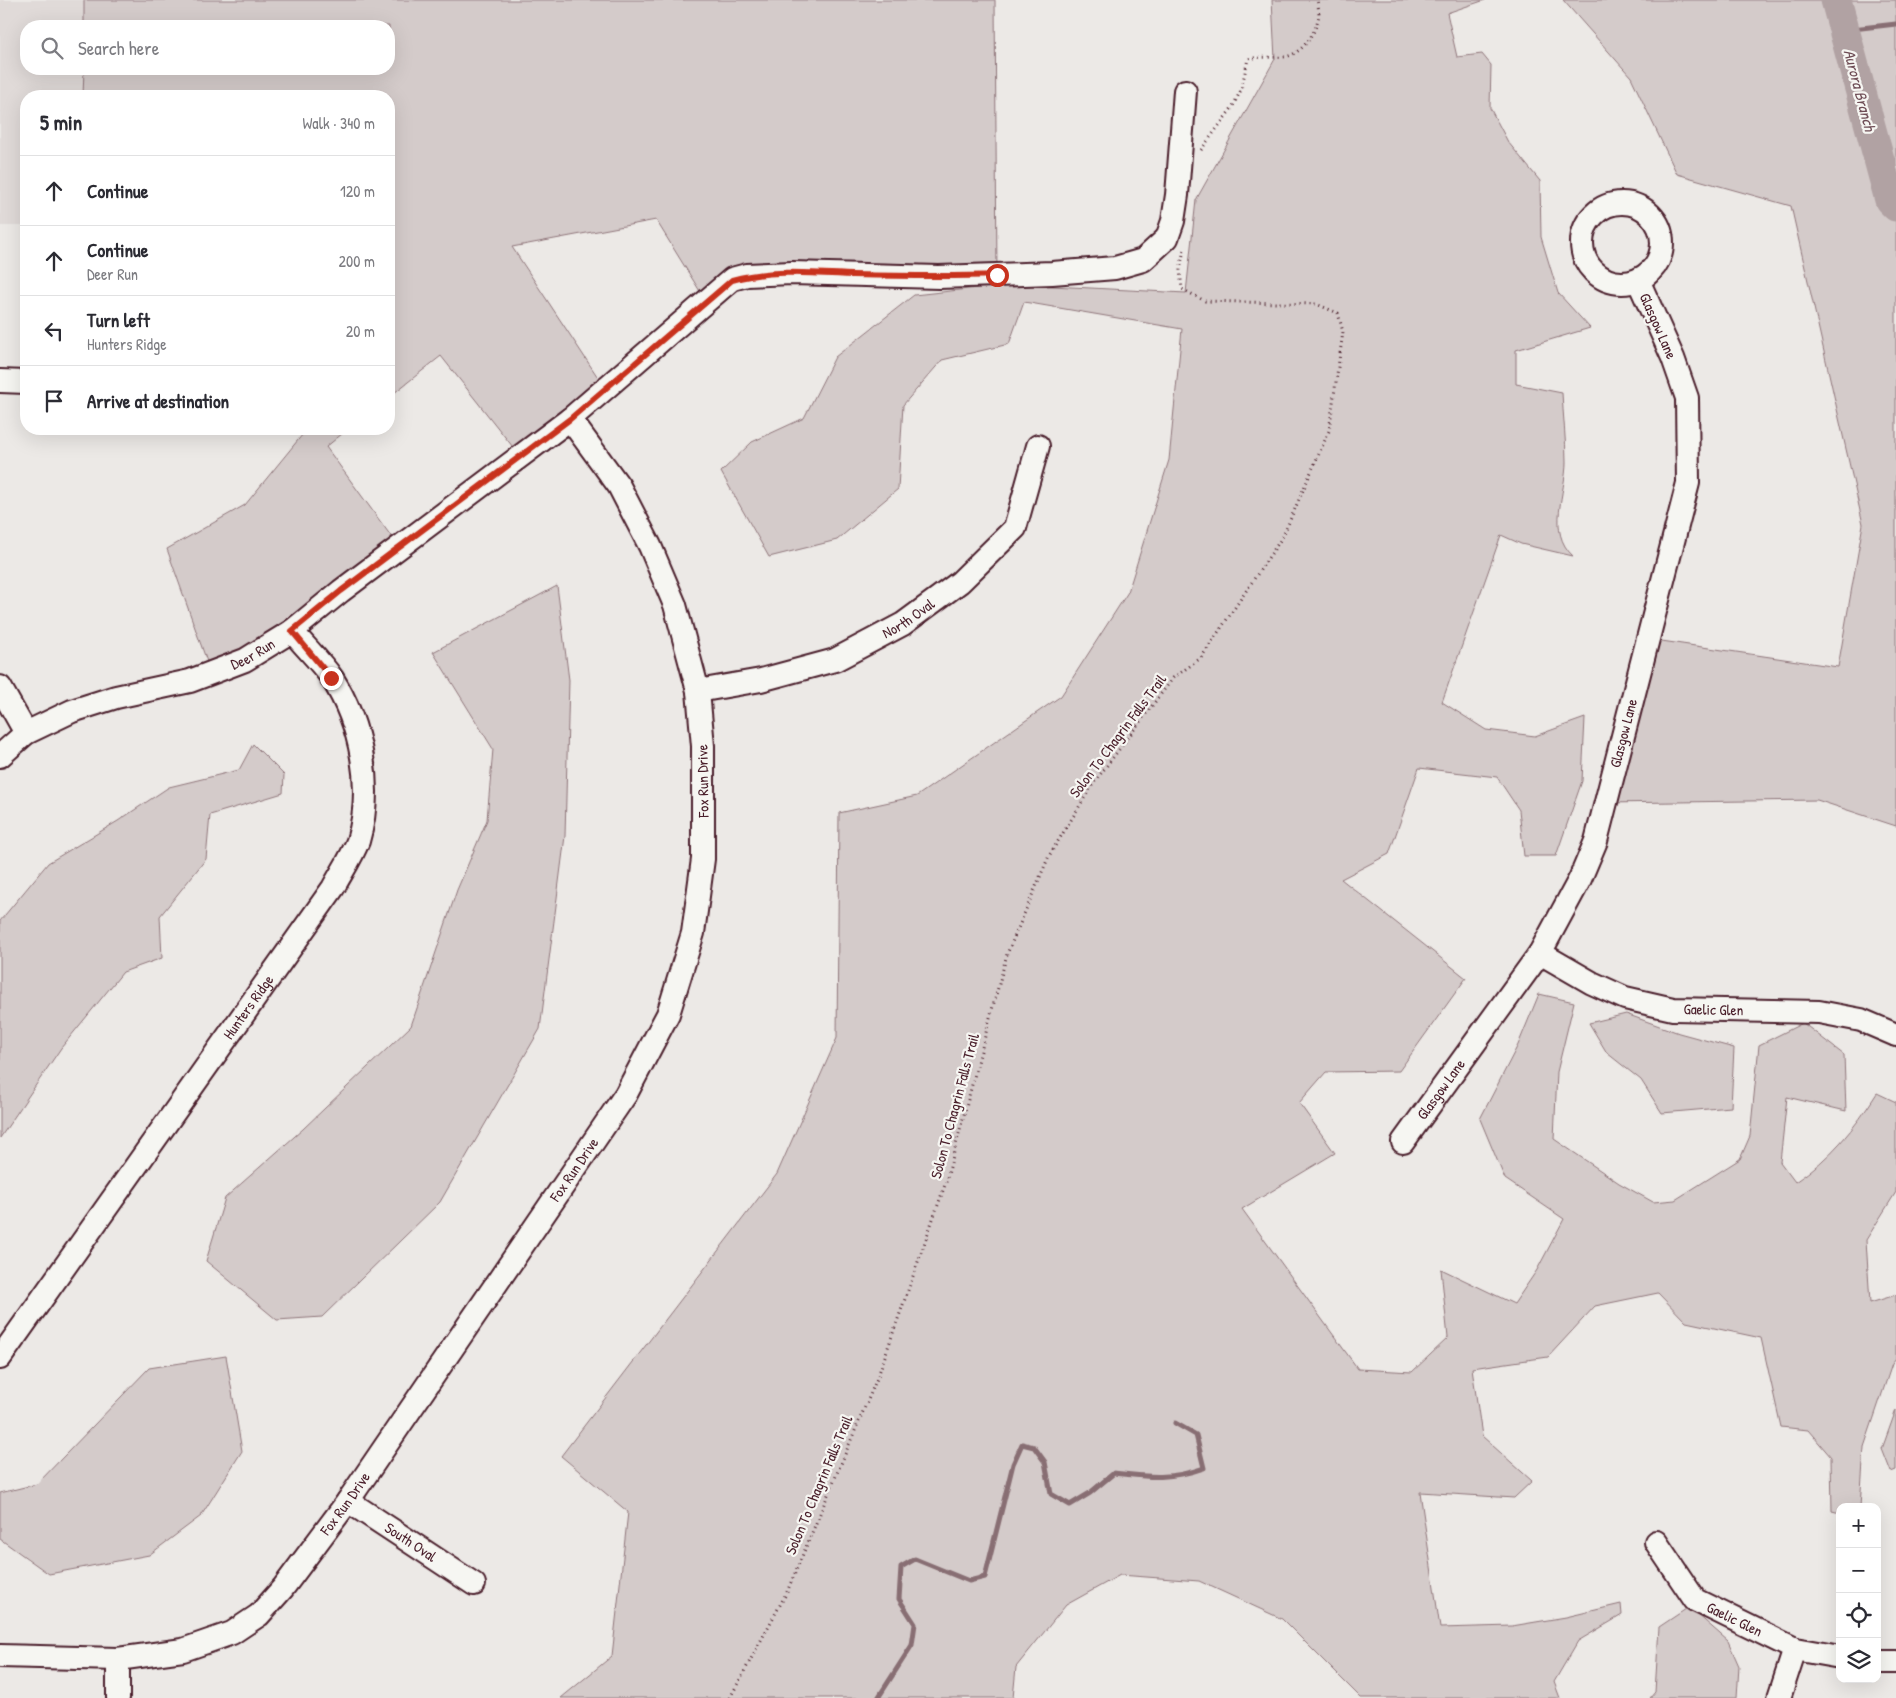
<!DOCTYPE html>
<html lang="en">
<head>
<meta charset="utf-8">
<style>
  body { margin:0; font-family:"Patrick Hand",sans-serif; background:#f2f2f3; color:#2b2b33 }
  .controls { position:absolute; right:15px; bottom:15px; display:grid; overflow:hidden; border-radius:10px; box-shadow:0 5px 20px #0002 }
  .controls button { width:45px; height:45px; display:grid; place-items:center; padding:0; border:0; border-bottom:1px solid #e1e1e2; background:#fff; color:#2b2b33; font:25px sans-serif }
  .stop { position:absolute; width:15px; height:15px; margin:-11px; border:4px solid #c8321e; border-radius:50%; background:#fff }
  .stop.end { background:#c8321e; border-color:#fff; box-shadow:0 1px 5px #0008 }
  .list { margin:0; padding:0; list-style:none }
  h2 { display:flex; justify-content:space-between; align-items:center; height:65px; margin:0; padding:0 20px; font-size:21px }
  h2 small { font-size:16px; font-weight:400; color:#7c7c81 }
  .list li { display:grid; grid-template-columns:32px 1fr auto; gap:15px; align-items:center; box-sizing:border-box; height:70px; padding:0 20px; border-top:1px solid #e1e1e2 }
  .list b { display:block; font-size:19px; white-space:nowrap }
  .list p { margin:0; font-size:16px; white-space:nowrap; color:#7c7c81 }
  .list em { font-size:16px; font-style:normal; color:#7c7c81 }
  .icon { flex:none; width:28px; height:28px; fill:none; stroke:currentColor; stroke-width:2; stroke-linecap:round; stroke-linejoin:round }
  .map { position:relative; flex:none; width:1896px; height:1698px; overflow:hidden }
  .search { position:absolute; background:#fff; box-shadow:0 5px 20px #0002; left:20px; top:20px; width:375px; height:55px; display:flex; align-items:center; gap:12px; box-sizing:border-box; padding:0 18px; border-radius:20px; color:#7c7c81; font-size:19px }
  .panel { position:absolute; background:#fff; box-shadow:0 5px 20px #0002; left:20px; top:90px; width:375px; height:345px; border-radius:20px }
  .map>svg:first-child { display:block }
</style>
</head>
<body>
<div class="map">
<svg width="1896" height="1698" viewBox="0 0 1896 1698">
  <rect width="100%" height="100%" fill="#ece9e6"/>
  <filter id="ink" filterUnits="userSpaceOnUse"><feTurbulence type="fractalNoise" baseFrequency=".02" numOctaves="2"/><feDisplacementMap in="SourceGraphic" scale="10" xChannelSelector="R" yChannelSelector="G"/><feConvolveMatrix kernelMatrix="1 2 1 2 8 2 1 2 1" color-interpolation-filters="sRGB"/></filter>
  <g filter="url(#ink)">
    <path fill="#e0dad8" d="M0,0H84V26H26V69H84L83,96H26V226H0Z"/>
    <g fill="#d4cbca" stroke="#8f757a">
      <path d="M84,0H995L997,275H747L706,301L656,220L512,247L605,388L520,456L441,356L389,397V96H83L84,69H389V26H84Z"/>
      <path d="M1272,0H1485L1447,13L1457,57L1482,54L1491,65L1490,108L1508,142L1540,181L1541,237L1558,293L1590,328L1516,350V384L1562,393C1563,415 1566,439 1566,462C1566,493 1546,531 1573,556L1521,544L1501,535L1442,702L1486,730L1535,736L1585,718L1582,781L1556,856H1524L1519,810L1497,777L1419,768L1389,854L1341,879L1466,978L1399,1071L1326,1072L1299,1103L1335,1153L1242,1209L1358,1369L1412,1372L1448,1338L1441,1269L1514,1304L1537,1270L1564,1219L1505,1179L1480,1119L1518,1045L1539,994L1574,1002L1557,1072L1554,1139L1619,1183L1653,1202L1675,1200L1740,1159L1750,1136L1759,1045L1803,1023L1844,1055L1846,1111L1787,1097L1780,1162L1795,1182C1830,1159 1855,1128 1877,1093L1896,1102V1192L1866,1240L1870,1303L1896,1295V1359L1892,1364L1864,1447L1860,1507H1840V1513L1832,1511L1831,1457L1808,1430L1781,1427L1761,1338L1686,1322L1658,1293L1595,1306L1548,1357L1472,1368L1482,1436L1532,1481L1514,1498L1420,1492L1440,1628L1512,1626L1566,1617L1621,1604L1622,1615L1578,1641L1554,1682L1560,1698H1361L1282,1619L1199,1581L1120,1575L1066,1605L1016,1667L1013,1698H561L612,1656L628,1512L561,1456L777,1174L837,1038L839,813L917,796L1061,696L1128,592L1169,460L1182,329L1024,302L1009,344L942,360L903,405L898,489L837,540L769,557L721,472L752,442L804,418L835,357L914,295L1014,284L1186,293L1196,200L1275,59Z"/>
      <path d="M1563,0H1896V826L1817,800L1606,803L1648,639L1838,667L1863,524L1791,206L1677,174L1631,77Z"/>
      <path d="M307,429H348L326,447L399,547L211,673L167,549L245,505Z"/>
      <path d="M557,586L569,680L565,836L540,1029L440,1202L322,1317L277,1320L206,1261L225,1198L303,1129L411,1026L457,890L487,820L493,749L433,652Z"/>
      <path d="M253,744L284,775L283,793L210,815L206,859L160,916L162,958L123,972L61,1048L0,1138V921L48,863L118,821L169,787L239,770Z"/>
      <path d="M1626,1014L1679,1033L1734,1048L1731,1107L1662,1113L1641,1080L1607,1053L1589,1023Z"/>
      <path d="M226,1356L242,1451L201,1516L149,1555L49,1574L0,1539V1493L37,1484L149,1368Z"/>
      <path d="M1896,1410V1470L1891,1472L1882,1449Z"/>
      <path d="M1689,1607L1728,1641L1739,1666L1737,1698H1650L1655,1692L1659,1627Z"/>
    </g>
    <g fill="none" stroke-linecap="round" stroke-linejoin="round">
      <g stroke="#886e73" stroke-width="5">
        <path d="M1844,30L1896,24"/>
        <path d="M878,1698L912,1645L915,1624L899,1599L901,1567L915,1559L969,1581L985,1577L1013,1464L1022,1444L1034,1447L1045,1462L1051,1494L1070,1505L1090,1493L1114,1473C1149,1477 1170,1480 1204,1468L1196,1435L1175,1423"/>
      </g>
      <path stroke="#b1a2a3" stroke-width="31" d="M1836,0L1890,200L1896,206"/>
      <g stroke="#4a1f2b" stroke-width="26">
        <g id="minor">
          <circle cx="1622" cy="243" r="40"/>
          <path d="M0,381L26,382"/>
          <path d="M0,687L26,733"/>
          <path id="s1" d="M698,691L761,680L835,660L903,624L960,582L1015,528L1038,446"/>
          <path id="s2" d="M0,756L26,733L72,711L116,697L190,681L245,660L292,631L341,591L570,419L732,279L747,275L792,273L939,277L1052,273L1115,268L1143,260L1167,238L1173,221L1177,195L1185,91"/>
          <path id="s3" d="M1540,953L1592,983L1625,998L1673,1009L1819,1012L1861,1020L1896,1035"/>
          <path id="s4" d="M1403,1142L1540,953L1580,879L1596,841L1688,483L1687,398L1673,358L1638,280"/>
          <path id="s5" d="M0,1358L333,888C341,873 352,857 358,841C374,787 361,724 332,678C321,662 305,647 292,631"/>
          <path id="s6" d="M348,1501L474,1584"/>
          <path id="s7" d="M1656,1542L1695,1600L1795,1649L1840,1657"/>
          <path id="s8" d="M0,1656L118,1659L183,1650L232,1633L259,1615L283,1588L348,1501L626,1094L668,1014L693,933L703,859V746L698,691L675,605L650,546L619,486L570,419"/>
          <path d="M118,1659V1698"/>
          <path d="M1877,1662H1896"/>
          <path d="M1779,1698L1795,1649"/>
        </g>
      </g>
      <g stroke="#4a1f2b" stroke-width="3" stroke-dasharray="1 4" stroke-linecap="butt">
        <path d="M1201,150L1232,108L1241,90L1248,59C1260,56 1271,58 1283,57C1300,56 1315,35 1318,19C1320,14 1318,6 1317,0"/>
        <path d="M730,1698L787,1592L878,1376L946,1182L1007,954L1049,856L1093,784L1173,678L1201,658L1283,536L1329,431L1343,332L1338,313L1316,304L1205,301L1182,289L1180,270L1184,249"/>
      </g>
      <use href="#minor" stroke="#f6f6f2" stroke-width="22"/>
    </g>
  </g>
  <g fill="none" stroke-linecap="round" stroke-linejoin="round" filter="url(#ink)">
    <path stroke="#c8321e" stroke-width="6" d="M331,678L292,631L341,591L570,419L732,280C770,269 812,273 851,275C900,276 948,277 997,275"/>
  </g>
  <g text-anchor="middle" stroke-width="4.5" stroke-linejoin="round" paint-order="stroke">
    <g font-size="15" fill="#4a1f2b" stroke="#f6f6f2">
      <text transform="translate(1658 326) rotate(66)" y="5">Glasgow Lane</text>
      <text dy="5" stroke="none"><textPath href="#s1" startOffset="225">North Oval</textPath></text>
      <text dy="5" stroke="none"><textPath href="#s2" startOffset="276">Deer Run</textPath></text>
      <text dy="5" stroke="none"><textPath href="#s4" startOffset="470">Glasgow Lane</textPath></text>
      <text transform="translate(1118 736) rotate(-53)" y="5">Solon To Chagrin Falls Trail</text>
      <text transform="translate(703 781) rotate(-91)" y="5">Fox Run Drive</text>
      <text dy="5" stroke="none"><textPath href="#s5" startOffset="430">Hunters Ridge</textPath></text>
      <text dy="5" stroke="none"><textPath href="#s3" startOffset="186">Gaelic Glen</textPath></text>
      <text dy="5" stroke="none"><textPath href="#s4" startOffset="65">Glasgow Lane</textPath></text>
      <text transform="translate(955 1106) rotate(-75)" y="5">Solon To Chagrin Falls Trail</text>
      <text dy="5" stroke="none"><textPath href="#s8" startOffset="814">Fox Run Drive</textPath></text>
      <text transform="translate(819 1485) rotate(-67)" y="5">Solon To Chagrin Falls Trail</text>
      <text dy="5" stroke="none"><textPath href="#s8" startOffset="409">Fox Run Drive</textPath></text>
      <text dy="5" stroke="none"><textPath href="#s6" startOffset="75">South Oval</textPath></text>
      <text dy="5" stroke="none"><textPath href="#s7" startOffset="114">Gaelic Glen</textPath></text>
    </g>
    <g font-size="16" font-style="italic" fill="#6e4d55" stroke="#f6f6f2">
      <text transform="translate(1860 90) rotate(75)" y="6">Aurora Branch</text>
    </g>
  </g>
</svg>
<div class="controls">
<button>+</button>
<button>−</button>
<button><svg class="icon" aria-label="locate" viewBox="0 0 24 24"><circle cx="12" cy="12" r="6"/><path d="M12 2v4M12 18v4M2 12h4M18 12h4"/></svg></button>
<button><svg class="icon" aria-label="layers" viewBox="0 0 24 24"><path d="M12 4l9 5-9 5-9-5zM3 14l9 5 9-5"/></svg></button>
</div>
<div class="stop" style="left:997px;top:275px"></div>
<div class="stop end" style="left:331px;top:678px"></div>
<div class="search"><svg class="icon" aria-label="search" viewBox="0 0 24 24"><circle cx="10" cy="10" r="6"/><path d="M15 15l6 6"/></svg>Search here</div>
<section class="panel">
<h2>5 min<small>Walk · 340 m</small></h2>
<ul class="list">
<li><svg class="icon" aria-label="ahead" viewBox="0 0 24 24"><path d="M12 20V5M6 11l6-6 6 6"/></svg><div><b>Continue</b></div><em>120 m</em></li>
<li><svg class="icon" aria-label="ahead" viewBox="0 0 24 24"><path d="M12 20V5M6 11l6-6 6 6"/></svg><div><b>Continue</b><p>Deer Run</p></div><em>200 m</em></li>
<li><svg class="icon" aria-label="left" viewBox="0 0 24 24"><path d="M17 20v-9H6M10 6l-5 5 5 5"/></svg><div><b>Turn left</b><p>Hunters Ridge</p></div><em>20 m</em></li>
<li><svg class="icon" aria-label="arrive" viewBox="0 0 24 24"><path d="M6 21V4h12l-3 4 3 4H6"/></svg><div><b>Arrive at destination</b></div></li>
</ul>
</section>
</div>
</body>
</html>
